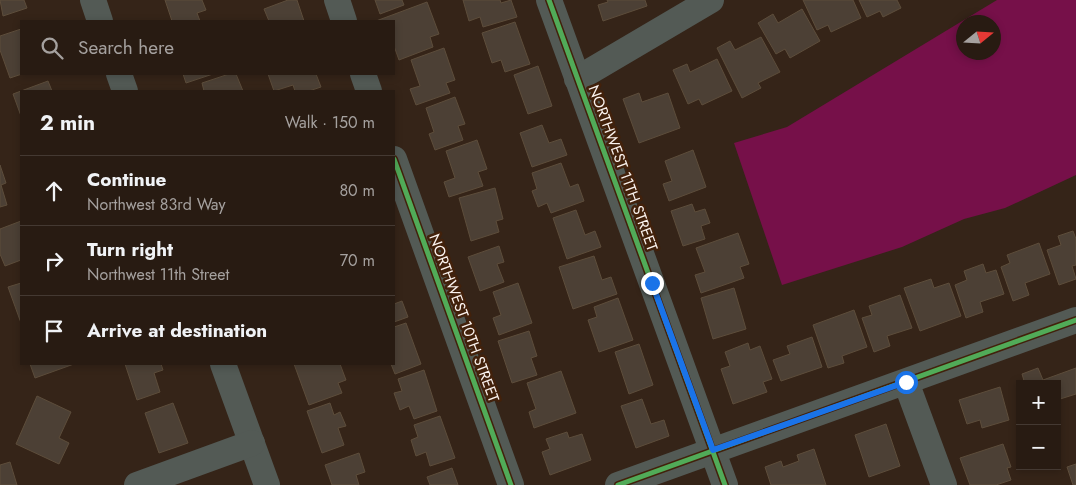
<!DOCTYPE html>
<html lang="en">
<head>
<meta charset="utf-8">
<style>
  body { margin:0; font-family:Jost,sans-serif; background:#30241b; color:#f1f3f6 }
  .controls { position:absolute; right:15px; bottom:15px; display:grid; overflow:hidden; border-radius:0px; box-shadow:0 2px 8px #0003 }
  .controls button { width:45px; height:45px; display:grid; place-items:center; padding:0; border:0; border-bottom:1px solid #443932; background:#281b12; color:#f1f3f6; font:25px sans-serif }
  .compass { position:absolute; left:956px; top:15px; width:45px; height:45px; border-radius:50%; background:#281b12; box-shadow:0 2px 8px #0003; rotate:72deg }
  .stop { position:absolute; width:15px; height:15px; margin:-11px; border:4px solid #1a73e8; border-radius:50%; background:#fff }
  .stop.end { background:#1a73e8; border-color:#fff; box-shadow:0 1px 5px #0008 }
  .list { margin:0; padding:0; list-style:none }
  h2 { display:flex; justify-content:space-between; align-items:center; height:65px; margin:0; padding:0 20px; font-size:21px }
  h2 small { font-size:16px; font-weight:400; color:#a5a19f }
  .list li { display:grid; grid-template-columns:32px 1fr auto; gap:15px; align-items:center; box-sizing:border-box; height:70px; padding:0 20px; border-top:1px solid #443932 }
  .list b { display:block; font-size:19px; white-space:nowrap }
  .list p { margin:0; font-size:16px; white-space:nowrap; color:#a5a19f }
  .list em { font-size:16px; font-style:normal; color:#a5a19f }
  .icon { flex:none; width:28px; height:28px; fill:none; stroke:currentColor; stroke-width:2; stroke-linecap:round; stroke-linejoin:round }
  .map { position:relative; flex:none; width:1076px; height:485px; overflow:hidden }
  .search { position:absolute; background:#281b12; box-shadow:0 2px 8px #0003; left:20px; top:20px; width:375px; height:55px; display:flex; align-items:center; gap:12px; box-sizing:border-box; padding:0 18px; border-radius:0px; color:#a5a19f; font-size:19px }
  .panel { position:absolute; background:#281b12; box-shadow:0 2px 8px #0003; left:20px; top:90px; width:375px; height:275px; border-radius:0px }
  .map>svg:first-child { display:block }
</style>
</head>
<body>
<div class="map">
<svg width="1076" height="485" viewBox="0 0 1076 485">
  <rect width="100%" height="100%" fill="#352418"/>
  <path fill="#761049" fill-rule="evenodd" d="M997,0H1076V175L1005,208L964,219L902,247L782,285L734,143L787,127ZM964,22H994V52H964Z"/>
  <g fill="#4c4035" stroke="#5d4d3b">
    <path d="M0,0H24L27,8L3,16Z"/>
    <path d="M165,0H202L206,10L197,13L200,21H172Z"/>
    <path d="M288,0H297L304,21H269L264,9Z"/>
    <path d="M375,0H402L404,5L380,14Z"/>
    <path d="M463,0H500L501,3L511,0L517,17L483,27L480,17L469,21Z"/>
    <path d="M607,0H645L647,6L603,21L598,5L608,2Z"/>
    <path d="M803,0H853L861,18L831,32L828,25L817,30Z"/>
    <path d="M859,0H897L901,8L883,17L880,11L867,17Z"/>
    <path d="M427,2L439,34L430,37L433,47L399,60L394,46V21H376Z"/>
    <path d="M802,9L820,41L790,58L785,49L776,54L758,23L773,14L778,23Z"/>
    <path d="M515,22L530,64L505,72L501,60L492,63L482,33Z"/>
    <path d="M21,29L22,74L10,78L0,50V36Z"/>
    <path d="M761,37L780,72L758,83L761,88L742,98L717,48L730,41L735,50Z"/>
    <path d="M444,48L455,80L446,83L450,93L416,105L410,89L420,86L411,60Z"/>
    <path d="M717,59L732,91L702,105L699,99L688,104L673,70L687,64L690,72Z"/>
    <path d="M538,66L552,106L528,114L514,75Z"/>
    <path d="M183,74H213L186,83Z"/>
    <path d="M229,74H236L243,91H204L202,83Z"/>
    <path d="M268,74H316L321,87L309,91H295L293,85L274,91Z"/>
    <path d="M48,81L52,91H21V116L13,94Z"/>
    <path d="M639,93L642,102L668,93L680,128L639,143L623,99Z"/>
    <path d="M455,97L465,124L458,126L463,140L435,150L429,134L434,132L426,108Z"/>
    <path d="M542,125L549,143L561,139L567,155L532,167L520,133Z"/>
    <path d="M477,140L487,169L478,172L483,186L449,197L444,182L455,178L446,151Z"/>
    <path d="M693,150L706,187L669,201L663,184L672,181L665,161Z"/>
    <path d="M561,163L570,187L578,184L584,201L551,213L547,203L538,207L532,191L537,189L532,173Z"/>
    <path d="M0,165L6,183L1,185L7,205L0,207Z"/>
    <path d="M495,188L503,219L496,221L499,232L471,241L459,198Z"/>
    <path d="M692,204L695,212L705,209L710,223L701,226L705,239L683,246L671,211Z"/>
    <path d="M576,210L585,235L595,231L601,247L567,259L553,218Z"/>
    <path d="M21,221V260L5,266L0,254V229Z"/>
    <path d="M1073,231L1076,239V265L1072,266L1076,279L1059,285L1047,250L1061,245L1058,236Z"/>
    <path d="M738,233L749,264L740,267L744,278L701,293L695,275L705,272L696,248Z"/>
    <path d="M1039,243L1050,274L1025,283L1029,295L1013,301L1001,267L1010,263L1007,255Z"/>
    <path d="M499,246L504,262L497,264L504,282L480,291L468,257Z"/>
    <path d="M594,256L602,280L611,277L617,294L573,309L559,267Z"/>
    <path d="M983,264L986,273L996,270L1004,294L980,302L983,312L966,318L955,285L967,280L964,271Z"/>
    <path d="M931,279L934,288L949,283L961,316L920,331L904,288Z"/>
    <path d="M21,283V323L8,287Z"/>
    <path d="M518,283L532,323L499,335L493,318L501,315L493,292Z"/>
    <path d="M734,288L746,329L713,339L701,298Z"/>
    <path d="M900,295L912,328L887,336L890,346L874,352L862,318L872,315L869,306Z"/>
    <path d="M618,298L633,340L599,352L588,320L597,317L594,307Z"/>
    <path d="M402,301L408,317L394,322V304Z"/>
    <path d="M854,310L867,347L842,356L844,363L828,368L813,325Z"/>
    <path d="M406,323L421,364L395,374L391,364H394V327Z"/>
    <path d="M529,331L537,356L531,358L537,375L512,383L498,341Z"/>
    <path d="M812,337L822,367L781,381L773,360L790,354L787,346Z"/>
    <path d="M748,343L750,350L760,346L772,379L763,382L767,392L733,404L721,369L730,366L725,352Z"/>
    <path d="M639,344L653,385L629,394L615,352Z"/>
    <path d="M30,364H74L35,378Z"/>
    <path d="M125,364H161L163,370L154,373L160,392L137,400Z"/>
    <path d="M294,364H340L346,380L338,383L342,393L309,405Z"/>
    <path d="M1038,368L1043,380L1076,368V394L1057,400V384H1025L1022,374Z"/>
    <path d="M424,370L437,411L414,419L409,406L400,410L394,393L402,391L398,379Z"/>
    <path d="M561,371L576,413L534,428L529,412L536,409L527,383Z"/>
    <path d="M1000,387L1009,420L982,428L980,420L967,424L959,400Z"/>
    <path d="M37,396L71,412L59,438L69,443L59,464L16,444Z"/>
    <path d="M642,399L651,424L664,420L669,436L636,448L621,406Z"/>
    <path d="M173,403L188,443L159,453L145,413Z"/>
    <path d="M330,403L334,415L340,412L346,426L338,428L344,445L322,453L307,411Z"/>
    <path d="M440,416L455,458L430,466L426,452L416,456L411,440L418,437L414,425Z"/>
    <path d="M886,424L900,466L869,477L855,435Z"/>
    <path d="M567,432L569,438L582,434L591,460L550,475L542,452L550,449L546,439Z"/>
    <path d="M1003,444L1011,467L1007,468L1011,480L996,485H970L960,458Z"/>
    <path d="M814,449L826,485H771L765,467L781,461L783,467L799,461L797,455Z"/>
    <path d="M359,453L365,472L356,475L359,485H332L325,465Z"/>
    <path d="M10,462L17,485H0V465Z"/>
    <path d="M1076,464V485H1073L1067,467Z"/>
    <path d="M452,468L458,485H430L427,477Z"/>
  </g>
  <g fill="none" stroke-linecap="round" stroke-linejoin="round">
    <g stroke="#535a55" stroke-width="26">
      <path d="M93,0L100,21"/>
      <path d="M337,0L344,21"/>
      <path d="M549,0L725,485"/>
      <path d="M119,74L125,91"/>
      <path d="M363,74L369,91"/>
      <path d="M577,79L711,0"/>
      <path d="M394,159L511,485"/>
      <path d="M223,364L267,485"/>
      <path d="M906,382L944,485"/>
      <path d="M137,485L252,443"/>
      <path d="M618,485L1076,320"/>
    </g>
    <g stroke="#42210b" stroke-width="8">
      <g id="cycleway">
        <path d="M549,0L725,485"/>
        <path d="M394,159L511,485"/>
        <path d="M618,485L1076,320"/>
      </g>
    </g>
    <use href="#cycleway" stroke="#51ab58" stroke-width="5"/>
  </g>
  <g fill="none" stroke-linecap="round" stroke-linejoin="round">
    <path stroke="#1a73e8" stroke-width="6" d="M652,283L713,450L906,382"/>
  </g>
  <g text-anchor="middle" stroke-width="5" stroke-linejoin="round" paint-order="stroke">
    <g font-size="15" fill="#fbf3ef" stroke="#42210b">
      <text transform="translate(623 168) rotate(70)" y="5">NORTHWEST 11TH STREET</text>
      <text transform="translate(464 318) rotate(70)" y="5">NORTHWEST 10TH STREET</text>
    </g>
  </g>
</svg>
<div class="controls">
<button>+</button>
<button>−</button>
</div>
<svg class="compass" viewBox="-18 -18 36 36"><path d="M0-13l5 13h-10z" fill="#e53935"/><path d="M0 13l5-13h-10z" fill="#a5a19f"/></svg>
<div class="stop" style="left:906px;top:382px"></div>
<div class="stop end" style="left:652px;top:283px"></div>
<div class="search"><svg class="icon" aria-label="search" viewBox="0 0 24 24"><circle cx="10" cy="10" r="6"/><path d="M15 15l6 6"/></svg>Search here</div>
<section class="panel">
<h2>2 min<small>Walk · 150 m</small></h2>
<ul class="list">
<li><svg class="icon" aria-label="ahead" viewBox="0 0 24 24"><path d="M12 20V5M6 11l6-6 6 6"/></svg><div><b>Continue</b><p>Northwest 83rd Way</p></div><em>80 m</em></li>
<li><svg class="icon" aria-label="right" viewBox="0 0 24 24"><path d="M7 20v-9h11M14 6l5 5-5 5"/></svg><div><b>Turn right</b><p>Northwest 11th Street</p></div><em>70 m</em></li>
<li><svg class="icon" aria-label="arrive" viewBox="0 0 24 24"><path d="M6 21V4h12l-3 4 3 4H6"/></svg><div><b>Arrive at destination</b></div></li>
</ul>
</section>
</div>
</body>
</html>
